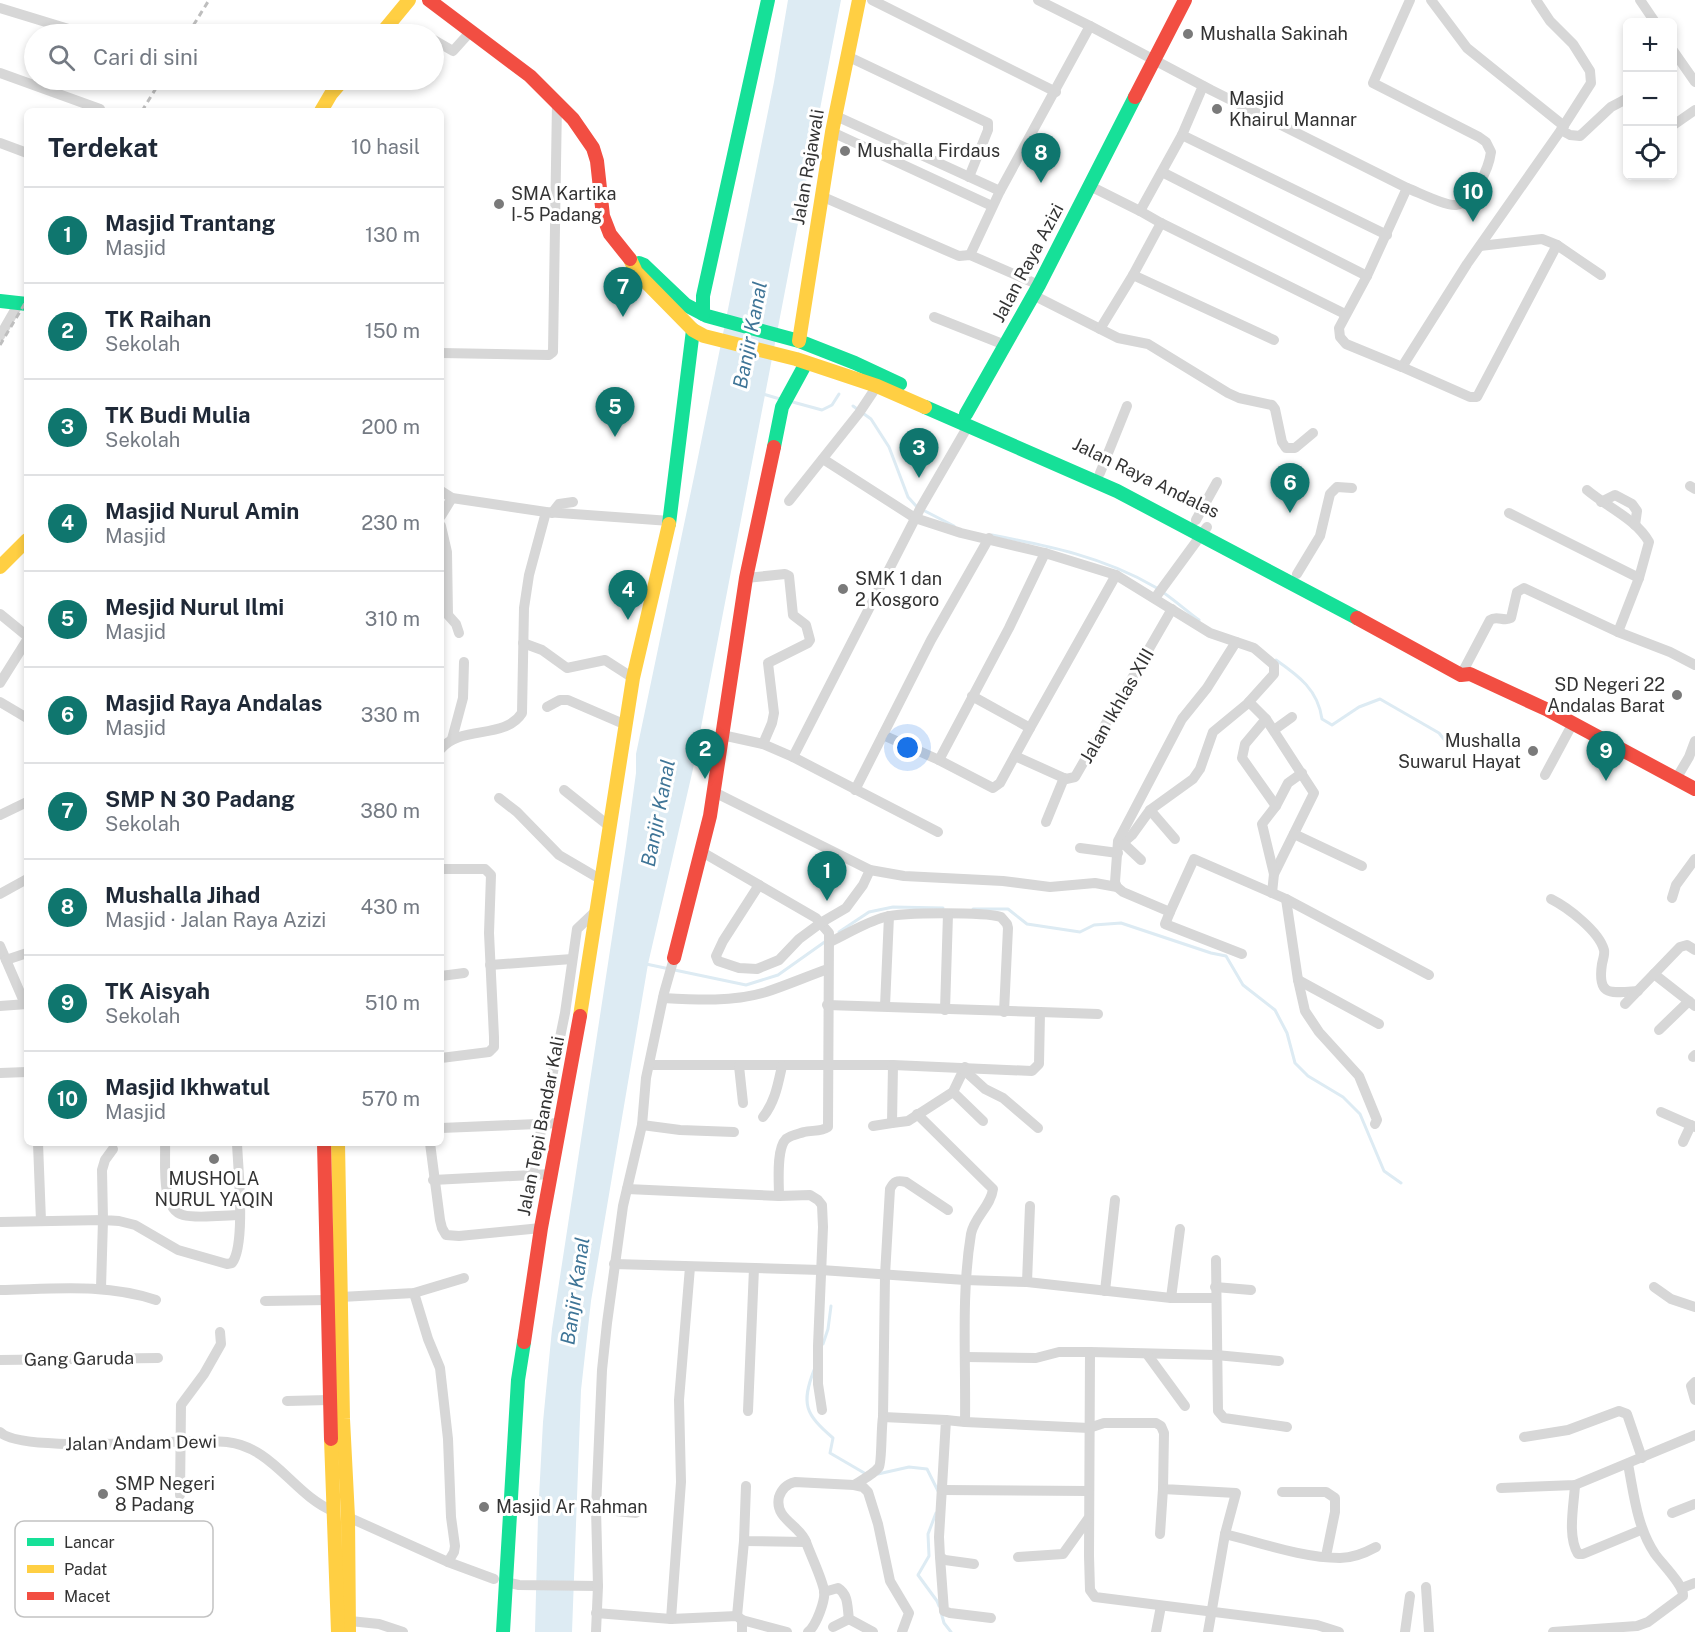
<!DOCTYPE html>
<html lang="id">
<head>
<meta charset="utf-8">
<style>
  body { margin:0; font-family:"Public Sans",sans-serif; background:#f6f6f7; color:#1f2937 }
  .controls { position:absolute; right:18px; top:18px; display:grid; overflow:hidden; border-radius:9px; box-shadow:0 3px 9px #0003 }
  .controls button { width:54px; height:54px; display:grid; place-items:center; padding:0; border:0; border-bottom:2px solid #e0e1e3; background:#fff; color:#1f2937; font:30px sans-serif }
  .you { position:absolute; left:908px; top:748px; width:21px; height:21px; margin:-15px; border:4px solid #fff; border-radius:50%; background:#1a73e8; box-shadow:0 0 0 9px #1a73e833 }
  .badge { display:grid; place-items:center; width:39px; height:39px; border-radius:50%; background:#0f766e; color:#fff; font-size:20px; font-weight:700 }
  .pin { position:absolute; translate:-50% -50px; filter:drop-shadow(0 2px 3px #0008) }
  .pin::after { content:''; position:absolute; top:32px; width:21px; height:18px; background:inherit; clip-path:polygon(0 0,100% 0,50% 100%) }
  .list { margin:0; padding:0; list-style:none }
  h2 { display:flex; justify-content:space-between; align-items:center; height:78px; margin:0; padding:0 24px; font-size:26px }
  h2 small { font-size:20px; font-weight:400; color:#747a83 }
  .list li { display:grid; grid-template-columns:39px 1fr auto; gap:18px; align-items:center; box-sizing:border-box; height:96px; padding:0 24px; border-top:2px solid #e0e1e3 }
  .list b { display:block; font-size:22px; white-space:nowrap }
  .list p { margin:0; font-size:20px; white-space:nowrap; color:#747a83 }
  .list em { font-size:20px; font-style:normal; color:#747a83 }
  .icon { flex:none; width:33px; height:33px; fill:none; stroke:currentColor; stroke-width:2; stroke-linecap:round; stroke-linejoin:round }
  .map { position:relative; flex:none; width:1695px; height:1632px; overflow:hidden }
  .search { position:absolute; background:#fff; box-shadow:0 3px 9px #0003; left:24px; top:24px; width:420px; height:66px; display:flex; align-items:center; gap:15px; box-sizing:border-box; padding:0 21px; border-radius:33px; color:#747a83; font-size:22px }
  .panel { position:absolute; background:#fff; box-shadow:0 3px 9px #0003; left:24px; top:108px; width:420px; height:1038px; border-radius:9px }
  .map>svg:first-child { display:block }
</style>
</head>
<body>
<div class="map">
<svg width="1695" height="1632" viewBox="0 0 1695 1632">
  <rect width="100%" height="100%" fill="#fff"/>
  <path fill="#ddebf3" d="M788,0H841L693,769L648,964L591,1301L581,1390L572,1632H535L538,1516L543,1422L552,1329L626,846L636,773V754L695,472L774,82Z"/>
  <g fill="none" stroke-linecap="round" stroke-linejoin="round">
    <g stroke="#ddebf3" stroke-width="3">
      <path d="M763,394L780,399"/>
      <path d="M789,401L822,410L832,405L839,394"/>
      <path d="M853,406L871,419L889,447L908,497L917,507L954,526"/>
      <path d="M992,535C1049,546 1104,557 1155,587C1170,596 1184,609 1199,620"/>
      <path d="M1276,660C1299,676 1318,690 1322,719L1332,725L1359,707L1380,699L1439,733L1447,743"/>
      <path d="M973,909H1008L1027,924L1080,932L1094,925L1121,923L1211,953L1226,956L1243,985L1275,1010L1287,1033L1295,1063L1308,1076L1343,1097L1360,1114L1384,1171L1401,1183"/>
      <path d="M839,932L869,912L893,907L943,908"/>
      <path d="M646,964L746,985L778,975L826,941"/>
      <path d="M823,1344L828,1329L831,1306"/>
      <path d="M814,1370C801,1404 805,1414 833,1438L830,1453L866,1474"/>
      <path d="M878,1474L909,1467L927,1469L938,1491"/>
      <path d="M936,1513L928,1534L929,1556L918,1575L937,1601L939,1606"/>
      <path d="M941,1612L944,1623L951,1632"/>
    </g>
    <g stroke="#d7d7d7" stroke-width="10">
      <path d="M872,0L1056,92"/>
      <path d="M1038,0L1090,26"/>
      <path d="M1431,0L1467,48L1564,126"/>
      <path d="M1640,0L1655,22"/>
      <path d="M0,8L85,34"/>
      <path d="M406,34L412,31L424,34"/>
      <path d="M434,40L453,51L471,31"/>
      <path d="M1672,49L1695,82"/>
      <path d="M847,56L988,123V130L969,177"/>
      <path d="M0,73L100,109"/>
      <path d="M836,116L1000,191"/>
      <path d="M1672,126L1695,110"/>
      <path d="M1561,130L1570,135L1580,136L1611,107L1628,98"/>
      <path d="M832,132L992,206"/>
      <path d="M1182,135L1387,235"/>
      <path d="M0,143L27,153"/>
      <path d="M1162,172L1367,276"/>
      <path d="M1090,186L1140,211L1182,135L1203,86"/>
      <path d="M1407,188C1418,192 1445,206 1456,205C1474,203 1489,167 1491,152L1486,142L1479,137L1373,83L1410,0"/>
      <path d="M821,196L959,256L970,255L1039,285"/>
      <path d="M1140,211L1161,223L1345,314"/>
      <path d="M1480,246L1542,239L1557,245L1601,275"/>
      <path d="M970,255L1000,191L1090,26L1211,90L1407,188L1367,276L1339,328L1340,337L1346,344L1402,367L1467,264L1561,130L1591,83L1590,71L1573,44L1550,21L1536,0"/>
      <path d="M1133,275L1161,223"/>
      <path d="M1033,295L1118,338L1148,344L1228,393L1239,398L1272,405L1275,409L1282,442L1286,448H1295L1313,433"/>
      <path d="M934,317L1005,345"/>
      <path d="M1100,329L1133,275L1274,340"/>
      <path d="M0,336L19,303"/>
      <path d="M441,353L549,355L553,352L557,102"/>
      <path d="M1402,367L1470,397H1477L1557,245"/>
      <path d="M823,459L915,518L961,533L1045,553L1116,575L1210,633L1254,648L1274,665V674L1247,704L1213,732L1200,769L1193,779L1150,810L1132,835L1118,847"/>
      <path d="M1100,473L1127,406"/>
      <path d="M1690,486L1695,489"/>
      <path d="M1587,490C1607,507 1636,519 1649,542L1639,578L1618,632"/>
      <path d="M441,491L452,498L546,512L670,521"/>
      <path d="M789,501L859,413L877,386"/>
      <path d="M1601,502L1615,495L1632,504L1637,511L1635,525"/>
      <path d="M552,513L559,504L573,502"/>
      <path d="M1509,513L1639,578"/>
      <path d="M441,516L452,498"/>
      <path d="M1196,520L1217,482"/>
      <path d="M441,526L447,552L448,615L456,624L459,633"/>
      <path d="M1297,574L1320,536L1330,494L1337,487L1352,488"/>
      <path d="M746,578L785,574L789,576L793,615L806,625L810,640L808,643L768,663L774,713L772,723L763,744"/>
      <path d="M1155,598L1207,527"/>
      <path d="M0,614L27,636"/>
      <path d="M1236,642L1207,688L1182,719L1118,841L1115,882L1117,887L1123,892L1170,912L1194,859L1286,899L1429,975"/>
      <path d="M523,643L542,650L567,668L605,660L633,678"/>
      <path d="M1461,675L1490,620C1497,615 1504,622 1511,618L1517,592L1524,588L1618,632L1670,652L1695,665"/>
      <path d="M0,683L27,640"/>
      <path d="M972,696L1030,728L1116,575"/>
      <path d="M0,702L27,718"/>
      <path d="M1249,702L1266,719L1314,793L1274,874L1272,893"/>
      <path d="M547,707L560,700H568L626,725"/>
      <path d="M1266,719L1245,744L1242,758L1276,806"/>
      <path d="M1274,730L1292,717"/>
      <path d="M722,735L763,744L793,757L938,832"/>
      <path d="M883,735L939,760L993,788L1000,783L1030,728"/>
      <path d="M452,739L463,698L464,662"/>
      <path d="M441,749C460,725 505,740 522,713L524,608L529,575L546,512"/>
      <path d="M1015,756L1066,779L1075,777L1172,609"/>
      <path d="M793,757L921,507L968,426"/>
      <path d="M939,760L1009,628L1045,553"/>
      <path d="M1545,775L1573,723"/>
      <path d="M1676,779L1689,757L1695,741"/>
      <path d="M564,790L609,826"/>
      <path d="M855,790L931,640L989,538"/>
      <path d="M714,792L870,870L904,876L1003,881L1050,887L1095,883L1117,887"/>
      <path d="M499,798L517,812L559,855L600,879"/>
      <path d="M1150,810L1175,839"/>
      <path d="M0,815L27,802"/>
      <path d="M1046,822L1064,778"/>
      <path d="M1294,834L1362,866"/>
      <path d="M1124,844L1141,860"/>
      <path d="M1080,848L1118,853"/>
      <path d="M702,852L816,918L829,933L828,1127C821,1132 812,1130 804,1132C798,1134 791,1135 786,1139C776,1149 779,1182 779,1196"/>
      <path d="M441,869H485L491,875L489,933L494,1037V1047L489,1052L441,1058"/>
      <path d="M1274,874L1262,824L1276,806L1288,783L1302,773"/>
      <path d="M759,885L723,941L716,956L718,961L739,968L757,969L779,960L799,939L822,922L846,908L863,885L870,870"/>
      <path d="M0,894L27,879"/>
      <path d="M1672,898L1676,885L1695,859"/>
      <path d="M1286,899L1298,980L1305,1011L1319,1032L1359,1076L1377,1120L1375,1124"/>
      <path d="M1551,899C1567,907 1599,931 1604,950C1605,954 1603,959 1602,964C1597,997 1611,993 1638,991"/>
      <path d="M1170,912L1165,924L1242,954"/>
      <path d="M830,942C847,934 866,922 885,917C903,912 985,912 1001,917L1007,924L1008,928L1004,1012"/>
      <path d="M0,946L25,1004"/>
      <path d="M6,960L27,953"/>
      <path d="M490,965L572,959"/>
      <path d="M1654,974L1695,1006"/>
      <path d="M441,976L464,973"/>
      <path d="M1298,980L1379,1024"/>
      <path d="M663,998C698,1000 733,1002 766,992C787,985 808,976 828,969"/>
      <path d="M1625,1004L1680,947L1687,945L1695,950"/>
      <path d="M0,1006L27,1004"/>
      <path d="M885,1006L889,916"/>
      <path d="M945,1010L948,914"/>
      <path d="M1040,1012L1098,1014"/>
      <path d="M1659,1030L1689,1001"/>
      <path d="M1693,1057L1695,1055"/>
      <path d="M649,1065H893L1032,1071L1039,1064L1040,1012L827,1005"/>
      <path d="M893,1065L892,1123L908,1121L953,1092L965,1067"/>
      <path d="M739,1066L743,1103"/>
      <path d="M964,1070L985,1089L1003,1098L1038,1128"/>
      <path d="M0,1073L27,1072"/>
      <path d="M953,1092L983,1121"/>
      <path d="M1661,1112L1695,1127"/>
      <path d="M917,1114L993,1189C991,1206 974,1217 971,1234C961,1295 966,1359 965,1422L946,1420"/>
      <path d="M763,1117C775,1102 778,1084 782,1066"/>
      <path d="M642,1125L680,1130L734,1132"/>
      <path d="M873,1126L892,1123"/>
      <path d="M441,1128L561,1123"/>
      <path d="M1683,1142L1691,1125"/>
      <path d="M38,1143L41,1221"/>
      <path d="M165,1143C166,1162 160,1209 183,1215C197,1219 225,1215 240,1215"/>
      <path d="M430,1143L440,1220L442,1228L446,1235L459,1236L541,1228"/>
      <path d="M113,1149L105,1160L102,1170L103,1220L119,1221L135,1225L178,1250L227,1264L232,1263C246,1245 238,1168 237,1143"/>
      <path d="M532,1175L565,1013L577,929L596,911"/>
      <path d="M433,1180L552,1174"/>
      <path d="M627,1189L779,1196L810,1195L818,1200L822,1205L823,1227L818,1346V1384L822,1410"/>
      <path d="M948,1210L906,1182C897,1180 894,1181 890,1189L885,1275L883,1417L946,1420L939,1537L940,1557L945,1560L974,1564"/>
      <path d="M0,1222L103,1220L101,1288"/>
      <path d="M1216,1260L1218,1411L1224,1418L1287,1427"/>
      <path d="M614,1264L821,1270L965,1280L1027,1282L1171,1298L1180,1229"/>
      <path d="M1027,1282L1030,1206"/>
      <path d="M1215,1287L1251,1290"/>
      <path d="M1654,1287L1671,1299L1695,1307"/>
      <path d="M0,1290C53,1289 105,1283 156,1300"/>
      <path d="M1105,1291L1115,1200"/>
      <path d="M414,1293L428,1339L440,1368L448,1439L451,1517L455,1546L454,1552L448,1562"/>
      <path d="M341,1297L414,1293L464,1278"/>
      <path d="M1171,1298H1215"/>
      <path d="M265,1301L328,1300"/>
      <path d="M1090,1352L1216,1355L1279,1361"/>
      <path d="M1147,1354L1185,1406"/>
      <path d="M966,1357L1036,1358L1059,1352H1090L1089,1556L1090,1590L1095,1597L1317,1625L1339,1632"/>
      <path d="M0,1360L158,1358"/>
      <path d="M1695,1382L1691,1386L1695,1400"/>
      <path d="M287,1401L329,1400"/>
      <path d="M748,1411L754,1268"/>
      <path d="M965,1422L1089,1428L1104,1423H1156L1161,1426L1164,1433L1163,1489L1236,1493L1225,1534L1208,1632"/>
      <path d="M0,1432C22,1455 187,1437 227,1442C273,1447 294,1495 333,1511"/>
      <path d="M1524,1437L1568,1430L1619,1411L1627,1414L1642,1458"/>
      <path d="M854,1485C862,1480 874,1474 879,1467C882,1462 881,1427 883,1417"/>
      <path d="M1575,1485C1574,1505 1567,1536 1578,1554H1583L1641,1530"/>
      <path d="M746,1486L744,1541L806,1542"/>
      <path d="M1501,1488L1575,1485L1695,1435"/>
      <path d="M943,1490L1089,1491"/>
      <path d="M1282,1492H1326L1335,1498V1512L1326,1556"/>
      <path d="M180,1495L181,1405L204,1374L221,1344L220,1332"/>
      <path d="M596,1509L636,1513"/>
      <path d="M1672,1513L1695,1504"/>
      <path d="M348,1517L448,1562L494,1579"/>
      <path d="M1160,1534L1163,1489"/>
      <path d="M1225,1534C1262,1543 1302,1558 1340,1558C1353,1558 1365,1553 1376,1547"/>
      <path d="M940,1557L944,1611L950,1613L991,1618"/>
      <path d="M1018,1557L1063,1554L1088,1519"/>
      <path d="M505,1582L519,1585L598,1586"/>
      <path d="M1426,1587L1429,1632"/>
      <path d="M1682,1588L1695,1583"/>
      <path d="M824,1592L838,1588C849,1595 847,1607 849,1619L873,1632"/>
      <path d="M596,1613L671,1619L737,1616L742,1620V1632"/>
      <path d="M737,1616L744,1541"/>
      <path d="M671,1619L681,1482L679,1400L690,1267"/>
      <path d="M742,1620L787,1632"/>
      <path d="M350,1621L379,1624L403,1632"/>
      <path d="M833,1627L849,1619"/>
      <path d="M596,1632L598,1586L596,1509L602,1370L607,1323L623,1206L642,1125L646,1078L664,993L674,958"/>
      <path d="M808,1632C816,1626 826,1600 824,1590C821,1576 811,1556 806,1542C800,1525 774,1519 779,1497C782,1488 787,1484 795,1482L854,1485L863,1487L868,1492L878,1524L890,1581L909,1613L902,1632"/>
      <path d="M1156,1632L1161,1606"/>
      <path d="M1405,1632L1410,1596"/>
      <path d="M1553,1632L1637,1626L1648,1622L1683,1596C1684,1585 1662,1564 1655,1554C1637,1527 1634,1495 1628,1464"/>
    </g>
    <g stroke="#16e098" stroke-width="14">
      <path d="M639,263L644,265L686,305L707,316L799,341L855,363L900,384"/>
      <path d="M0,301L27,304"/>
      <path d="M703,314V296L768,0"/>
      <path d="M925,407L1117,491L1357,618"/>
      <path d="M966,414L1039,285L1135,97"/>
      <path d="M774,447L782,407L806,363"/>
      <path d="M669,524L693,330"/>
      <path d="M503,1632L518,1380L524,1342"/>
    </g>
    <g stroke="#ffcf43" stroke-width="14">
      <path d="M381,34L409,0"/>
      <path d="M321,111L331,94L343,80"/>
      <path d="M630,259L636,272L693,330L704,336L796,359L877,386L925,407"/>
      <path d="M799,341L832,132L859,0"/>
      <path d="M0,567L27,540"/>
      <path d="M580,1016L633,678L669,524"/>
      <path d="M338,1143L343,1419L348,1517L349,1632"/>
      <path d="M331,1439L338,1632"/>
    </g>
    <g stroke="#f24e42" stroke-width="14">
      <path d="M429,0L530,76L573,119L593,148L597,161L603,216L610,234L630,259"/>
      <path d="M1135,97L1185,0"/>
      <path d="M1357,618L1461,675L1470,674L1548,710L1695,789"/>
      <path d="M674,958L710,816L746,578L774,447"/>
      <path d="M324,1143L331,1439"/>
      <path d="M524,1342L541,1228L580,1016"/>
    </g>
    <g stroke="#bebebe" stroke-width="3" stroke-dasharray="6 4.5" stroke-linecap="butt">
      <path d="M188,34L209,0"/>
      <path d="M142,111L161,80"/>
      <path d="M0,345L27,300"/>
    </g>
  </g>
  <g fill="#7a7a7a" stroke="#fff" stroke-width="2">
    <circle cx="1188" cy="34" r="6"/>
    <circle cx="1217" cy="109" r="6"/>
    <circle cx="845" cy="151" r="6"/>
    <circle cx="499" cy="204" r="6"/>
    <circle cx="843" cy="589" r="6"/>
    <circle cx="1677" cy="695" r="6"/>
    <circle cx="1533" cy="751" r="6"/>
    <circle cx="214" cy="1159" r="6"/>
    <circle cx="103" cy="1494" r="6"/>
    <circle cx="484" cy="1507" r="6"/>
  </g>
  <g text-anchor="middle" stroke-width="6" stroke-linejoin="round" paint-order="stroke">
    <g font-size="18" fill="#333" stroke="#fff" text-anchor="start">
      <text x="1200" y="40">Mushalla Sakinah</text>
      <text x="1229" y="105">Masjid<tspan x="1229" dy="21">Khairul Mannar</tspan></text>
      <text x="857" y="157">Mushalla Firdaus</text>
      <text x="511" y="200">SMA Kartika<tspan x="511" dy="21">I-5 Padang</tspan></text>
      <text x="855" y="585">SMK 1 dan<tspan x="855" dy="21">2 Kosgoro</tspan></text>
      <text x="1665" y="691" text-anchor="end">SD Negeri 22<tspan x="1665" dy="21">Andalas Barat</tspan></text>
      <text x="1521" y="747" text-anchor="end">Mushalla<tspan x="1521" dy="21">Suwarul Hayat</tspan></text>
      <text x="214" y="1185" text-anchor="middle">MUSHOLA<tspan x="214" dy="21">NURUL YAQIN</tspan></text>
      <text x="115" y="1490">SMP Negeri<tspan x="115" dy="21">8 Padang</tspan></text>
      <text x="496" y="1513">Masjid Ar Rahman</text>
    </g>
    <g font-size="18" fill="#333" stroke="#fff">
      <text transform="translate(808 167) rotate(-80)" y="6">Jalan Rajawali</text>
      <text transform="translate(1028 263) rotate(-62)" y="6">Jalan Raya Azizi</text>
      <text transform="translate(1146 478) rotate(26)" y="6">Jalan Raya Andalas</text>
      <text transform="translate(1117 706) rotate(-60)" y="6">Jalan Ikhlas XIII</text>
      <text transform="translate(541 1126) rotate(-79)" y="6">Jalan Tepi Bandar Kali</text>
      <text transform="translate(79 1359) rotate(-1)" y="6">Gang Garuda</text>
      <text transform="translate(141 1443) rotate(-1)" y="6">Jalan Andam Dewi</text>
    </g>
    <g font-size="20" font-style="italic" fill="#3f7597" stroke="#fff">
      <text transform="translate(750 335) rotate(-79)" y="7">Banjir Kanal</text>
      <text transform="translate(658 813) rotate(-79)" y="7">Banjir Kanal</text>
      <text transform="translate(575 1291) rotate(-82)" y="7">Banjir Kanal</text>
    </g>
  </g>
  <rect x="15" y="1521" width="198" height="96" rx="9" fill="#fff" stroke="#c2c2c2" stroke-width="1.5"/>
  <rect x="27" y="1538" width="27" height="8" fill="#16e098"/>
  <rect x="27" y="1565" width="27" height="8" fill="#ffcf43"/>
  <rect x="27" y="1592" width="27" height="8" fill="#f24e42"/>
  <g font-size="16" fill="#333">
    <text x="64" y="1548">Lancar</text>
    <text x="64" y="1575">Padat</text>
    <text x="64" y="1602">Macet</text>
  </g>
</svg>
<div class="controls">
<button>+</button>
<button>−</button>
<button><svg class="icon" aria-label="locate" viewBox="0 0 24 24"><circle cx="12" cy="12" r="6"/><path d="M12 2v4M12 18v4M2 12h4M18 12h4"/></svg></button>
</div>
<div class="you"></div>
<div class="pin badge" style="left:827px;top:901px">1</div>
<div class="pin badge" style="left:705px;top:779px">2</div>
<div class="pin badge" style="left:919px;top:478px">3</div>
<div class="pin badge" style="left:628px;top:620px">4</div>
<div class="pin badge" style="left:615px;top:437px">5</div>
<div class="pin badge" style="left:1290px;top:513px">6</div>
<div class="pin badge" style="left:623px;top:317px">7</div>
<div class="pin badge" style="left:1041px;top:183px">8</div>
<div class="pin badge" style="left:1606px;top:781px">9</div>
<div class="pin badge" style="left:1473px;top:222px">10</div>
<div class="search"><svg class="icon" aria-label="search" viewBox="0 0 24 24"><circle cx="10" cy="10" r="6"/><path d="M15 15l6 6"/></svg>Cari di sini</div>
<section class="panel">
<h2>Terdekat<small>10 hasil</small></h2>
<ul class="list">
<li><span class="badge">1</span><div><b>Masjid Trantang</b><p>Masjid</p></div><em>130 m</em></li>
<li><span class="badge">2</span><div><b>TK Raihan</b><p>Sekolah</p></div><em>150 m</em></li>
<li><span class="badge">3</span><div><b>TK Budi Mulia</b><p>Sekolah</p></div><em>200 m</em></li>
<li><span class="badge">4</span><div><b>Masjid Nurul Amin</b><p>Masjid</p></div><em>230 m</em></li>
<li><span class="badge">5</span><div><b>Mesjid Nurul Ilmi</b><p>Masjid</p></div><em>310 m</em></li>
<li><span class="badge">6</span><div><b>Masjid Raya Andalas</b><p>Masjid</p></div><em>330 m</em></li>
<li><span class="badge">7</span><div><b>SMP N 30 Padang</b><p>Sekolah</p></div><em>380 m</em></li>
<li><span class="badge">8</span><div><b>Mushalla Jihad</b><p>Masjid · Jalan Raya Azizi</p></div><em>430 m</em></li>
<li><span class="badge">9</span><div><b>TK Aisyah</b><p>Sekolah</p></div><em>510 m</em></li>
<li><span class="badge">10</span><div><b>Masjid Ikhwatul</b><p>Masjid</p></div><em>570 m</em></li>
</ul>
</section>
</div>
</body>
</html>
